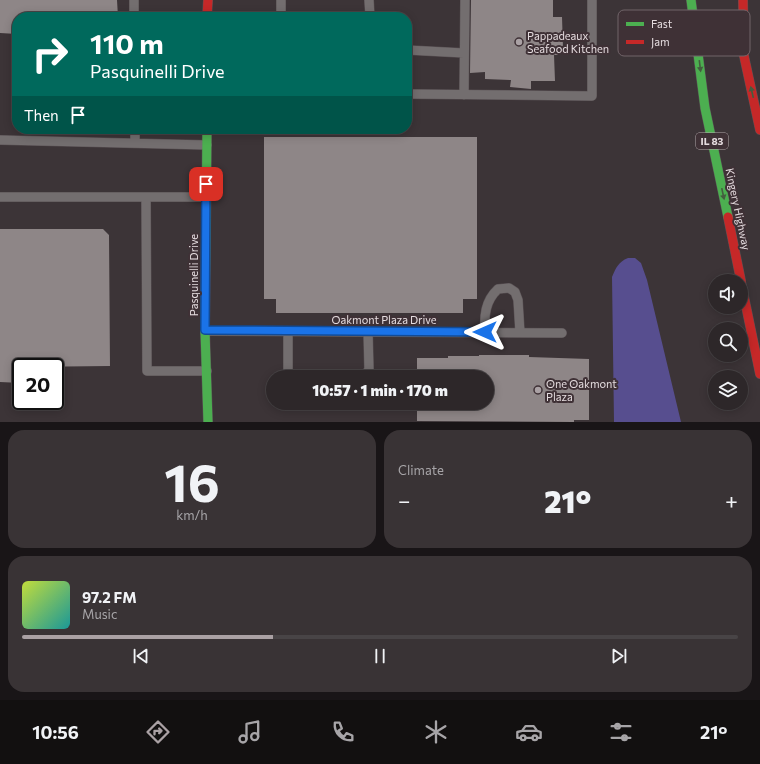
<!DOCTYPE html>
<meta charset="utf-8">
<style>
:root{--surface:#2d2729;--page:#393335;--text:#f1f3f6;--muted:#a7a5a8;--line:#484446;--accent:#aaa1a4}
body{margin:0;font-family:Commissioner,sans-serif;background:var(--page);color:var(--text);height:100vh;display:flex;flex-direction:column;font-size:15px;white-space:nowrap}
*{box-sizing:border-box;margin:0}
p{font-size:13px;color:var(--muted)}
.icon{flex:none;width:22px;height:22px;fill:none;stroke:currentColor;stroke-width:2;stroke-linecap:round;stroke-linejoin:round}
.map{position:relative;height:422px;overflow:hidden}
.drawer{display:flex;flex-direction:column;gap:8px;padding:8px;background:#191517;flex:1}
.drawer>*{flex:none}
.banner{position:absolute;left:12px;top:12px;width:400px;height:122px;border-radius:16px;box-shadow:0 2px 10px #0003,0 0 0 1px var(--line);background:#00695c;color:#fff;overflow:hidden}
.buttons{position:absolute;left:708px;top:274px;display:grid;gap:8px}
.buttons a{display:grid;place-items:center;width:40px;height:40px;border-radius:50%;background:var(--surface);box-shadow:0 2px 10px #0003,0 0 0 1px var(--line);font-size:20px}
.speed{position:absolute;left:12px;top:358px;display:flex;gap:8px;font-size:20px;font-weight:700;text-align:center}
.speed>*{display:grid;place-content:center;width:52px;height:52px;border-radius:50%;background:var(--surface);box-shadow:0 2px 10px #0003,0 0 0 1px var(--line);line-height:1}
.speed .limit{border:2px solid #111;border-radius:6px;background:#fff;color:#111}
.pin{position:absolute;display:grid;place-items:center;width:34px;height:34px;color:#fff;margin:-17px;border-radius:8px;box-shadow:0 2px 6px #0006}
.me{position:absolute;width:44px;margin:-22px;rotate:270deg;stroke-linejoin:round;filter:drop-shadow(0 0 3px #0008)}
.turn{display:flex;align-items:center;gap:14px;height:84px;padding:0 12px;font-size:18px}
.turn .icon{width:52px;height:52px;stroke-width:2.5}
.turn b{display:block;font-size:28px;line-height:34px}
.then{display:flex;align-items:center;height:38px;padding:0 12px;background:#0003;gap:8px;font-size:15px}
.big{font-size:30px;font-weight:800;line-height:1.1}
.drawer .card{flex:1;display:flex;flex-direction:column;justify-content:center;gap:6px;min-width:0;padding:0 14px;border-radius:16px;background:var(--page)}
.drawer .dial{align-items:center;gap:0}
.dial b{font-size:52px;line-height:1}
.song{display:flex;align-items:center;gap:12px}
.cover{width:48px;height:48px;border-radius:6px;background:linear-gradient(135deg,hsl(70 70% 55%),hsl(180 70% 35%))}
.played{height:4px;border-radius:2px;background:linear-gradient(90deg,var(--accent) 35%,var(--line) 35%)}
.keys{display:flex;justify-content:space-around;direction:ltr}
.heat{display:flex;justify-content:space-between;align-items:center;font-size:22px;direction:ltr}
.drawer .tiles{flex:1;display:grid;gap:8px;grid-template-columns:1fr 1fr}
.card:last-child{grid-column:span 2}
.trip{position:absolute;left:266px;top:370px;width:228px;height:40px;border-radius:20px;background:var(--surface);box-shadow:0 2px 10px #0003,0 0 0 1px var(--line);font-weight:800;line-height:40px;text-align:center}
.tabs{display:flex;height:64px;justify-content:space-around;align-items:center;background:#121010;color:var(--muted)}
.tabs .icon{width:28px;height:28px}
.tabs .active{color:var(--accent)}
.tabs b{font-size:18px;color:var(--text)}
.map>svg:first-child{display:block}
.water{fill:#574e8f}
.building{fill:#8e8687}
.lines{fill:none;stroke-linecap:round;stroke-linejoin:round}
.lane-casing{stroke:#5a5255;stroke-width:10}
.fast-casing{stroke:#5a5255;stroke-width:10}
.jam-casing{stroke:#5a5255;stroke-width:10}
.lane{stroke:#736e6f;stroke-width:9}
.fast{stroke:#4caf50;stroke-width:9}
.jam{stroke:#c62828;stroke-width:9}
.oneway{fill:#445d3f}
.route-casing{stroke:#114b97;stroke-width:10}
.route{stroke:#1a73e8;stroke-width:7}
.poi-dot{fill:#aaa1a4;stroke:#3f3136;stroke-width:1.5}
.labels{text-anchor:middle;stroke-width:4;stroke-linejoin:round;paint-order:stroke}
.shield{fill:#3f3136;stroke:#b3a9ac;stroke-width:1}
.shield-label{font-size:10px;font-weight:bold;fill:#e5dcdf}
.poi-label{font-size:11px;fill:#e5dcdf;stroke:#3f3136;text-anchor:start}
.street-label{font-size:11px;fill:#e5dcdf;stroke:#3f3136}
.key{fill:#3f3136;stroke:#716469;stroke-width:1}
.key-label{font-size:11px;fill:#e5dcdf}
</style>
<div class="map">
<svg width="760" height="422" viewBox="0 0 760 422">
<rect width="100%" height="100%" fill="#3c3437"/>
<path class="water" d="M628,258h7l6,5 6,17 34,142h-67l-2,-145c4,-9 6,-15 16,-19z"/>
<path class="building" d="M0,0h117l1,17h-101v17l-17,-1z
M471,0h82v17h9l1,31h-6l1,7h-4l1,26h-24v8l-21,-2 1,-7 -26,-1v-7l-15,1z
M264,137h213v162h-14v14h-187v-14h-12z
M0,229h103l6,6 1,131 -89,1v16l-21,-1z
M479,355h50v2l60,2v61h-15v2l-157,-1v-18h70v-26h-70v-19h31v-2h31z"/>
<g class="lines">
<defs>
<path id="lane" d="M134,0v17
M369,0l1,17
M281,17v-17
M407,50l57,3
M407,94l185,2v-96
M464,95l1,-95
M135,129v14
M0,140l207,5
M0,197h206
M146,197l1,174h60
M205,331l357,2
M288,331v46
M485,332c-1,-16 0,-31 13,-43l11,-1 6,4 3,8 2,33
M362,377l7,-7 -1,-39"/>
<path id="fast" d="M691,0l14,108 23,109
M207,129l-2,202 3,91"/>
<path id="jam" d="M743,0l1,56 16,74
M207,17l1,-17
M728,217l13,64
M741,282l19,92"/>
</defs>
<use href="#lane" class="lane-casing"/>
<use href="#fast" class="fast-casing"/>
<use href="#jam" class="jam-casing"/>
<use href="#lane" class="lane"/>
<use href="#fast" class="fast"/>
<use href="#jam" class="jam"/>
</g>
<defs><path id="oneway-solid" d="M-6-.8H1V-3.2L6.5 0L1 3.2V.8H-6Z"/></defs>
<g class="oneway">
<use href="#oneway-solid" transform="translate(700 66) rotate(83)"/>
<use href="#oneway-solid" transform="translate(752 92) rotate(-103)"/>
<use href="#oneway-solid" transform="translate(723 194) rotate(78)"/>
</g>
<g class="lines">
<defs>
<path id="route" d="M206,184l-1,146 280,2"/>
</defs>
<use href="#route" class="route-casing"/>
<use href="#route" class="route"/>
</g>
<g class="poi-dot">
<circle cx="519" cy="42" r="4"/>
<circle cx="538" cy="390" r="4"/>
</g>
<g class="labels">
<rect class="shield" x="696" y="133" width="32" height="16" rx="3"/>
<g class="shield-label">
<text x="712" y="145">IL 83</text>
</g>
<g class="poi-label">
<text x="527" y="40">Pappadeaux<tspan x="527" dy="13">Seafood Kitchen</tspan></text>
<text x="546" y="388">One Oakmont<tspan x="546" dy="13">Plaza</tspan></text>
</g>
<g class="street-label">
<text transform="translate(738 209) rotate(78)" y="4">Kingery Highway</text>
<text transform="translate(194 275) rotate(-90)" y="4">Pasquinelli Drive</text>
<text x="384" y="324">Oakmont Plaza Drive</text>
</g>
</g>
<rect x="618" y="10" width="132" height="46" rx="6" class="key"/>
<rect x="626" y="22" width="18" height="4" fill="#4caf50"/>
<rect x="626" y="40" width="18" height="4" fill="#c62828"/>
<g class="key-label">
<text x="651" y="28">Fast</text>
<text x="651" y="46">Jam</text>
</g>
</svg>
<div class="buttons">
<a><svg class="icon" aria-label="sound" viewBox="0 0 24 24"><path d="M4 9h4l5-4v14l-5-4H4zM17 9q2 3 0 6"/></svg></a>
<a><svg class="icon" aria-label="search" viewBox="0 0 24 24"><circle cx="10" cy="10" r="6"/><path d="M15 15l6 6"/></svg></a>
<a><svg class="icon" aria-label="layers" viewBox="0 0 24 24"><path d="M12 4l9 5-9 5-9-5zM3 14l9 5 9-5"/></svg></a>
</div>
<div class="speed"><div class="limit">20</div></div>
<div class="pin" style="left:206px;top:184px;background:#d93025"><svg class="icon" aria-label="arrive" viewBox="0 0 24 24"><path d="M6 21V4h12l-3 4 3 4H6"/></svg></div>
<svg class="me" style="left:485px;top:332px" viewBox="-20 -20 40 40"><path d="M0-17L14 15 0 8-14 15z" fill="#1a73e8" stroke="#fff" stroke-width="4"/></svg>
<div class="trip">10:57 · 1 min · 170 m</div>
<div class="banner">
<div class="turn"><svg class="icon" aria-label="right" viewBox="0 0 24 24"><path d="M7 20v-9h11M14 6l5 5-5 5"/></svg><div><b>110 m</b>Pasquinelli Drive</div></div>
<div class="then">Then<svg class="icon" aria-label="arrive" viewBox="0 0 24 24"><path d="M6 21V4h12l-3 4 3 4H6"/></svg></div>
</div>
</div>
<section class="drawer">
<div class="tiles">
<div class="card dial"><b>16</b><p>km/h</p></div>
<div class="card"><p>Climate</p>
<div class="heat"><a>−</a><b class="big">21°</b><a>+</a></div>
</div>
<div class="card">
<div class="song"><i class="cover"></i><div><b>97.2 FM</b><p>Music</p></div></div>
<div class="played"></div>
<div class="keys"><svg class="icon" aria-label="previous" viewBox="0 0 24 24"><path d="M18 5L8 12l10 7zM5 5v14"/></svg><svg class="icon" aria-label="pause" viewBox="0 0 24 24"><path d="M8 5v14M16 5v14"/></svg><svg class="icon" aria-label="next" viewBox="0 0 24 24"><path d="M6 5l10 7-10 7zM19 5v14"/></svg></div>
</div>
</div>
</section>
<nav class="tabs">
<b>10:56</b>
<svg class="icon active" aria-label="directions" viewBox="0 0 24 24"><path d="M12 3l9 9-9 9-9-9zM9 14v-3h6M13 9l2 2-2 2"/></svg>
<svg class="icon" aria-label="music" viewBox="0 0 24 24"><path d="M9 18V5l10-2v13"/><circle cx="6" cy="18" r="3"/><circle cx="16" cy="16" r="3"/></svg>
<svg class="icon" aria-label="phone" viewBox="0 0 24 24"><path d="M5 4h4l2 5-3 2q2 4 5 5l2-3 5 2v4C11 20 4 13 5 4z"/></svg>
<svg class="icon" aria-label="climate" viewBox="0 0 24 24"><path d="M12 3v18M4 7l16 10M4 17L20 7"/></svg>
<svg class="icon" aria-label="car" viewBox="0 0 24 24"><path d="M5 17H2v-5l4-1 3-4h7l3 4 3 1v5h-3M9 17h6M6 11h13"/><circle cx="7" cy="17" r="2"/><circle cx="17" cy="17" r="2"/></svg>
<svg class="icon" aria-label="filters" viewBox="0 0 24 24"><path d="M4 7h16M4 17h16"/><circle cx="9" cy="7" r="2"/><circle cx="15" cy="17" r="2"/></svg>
<b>21°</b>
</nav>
